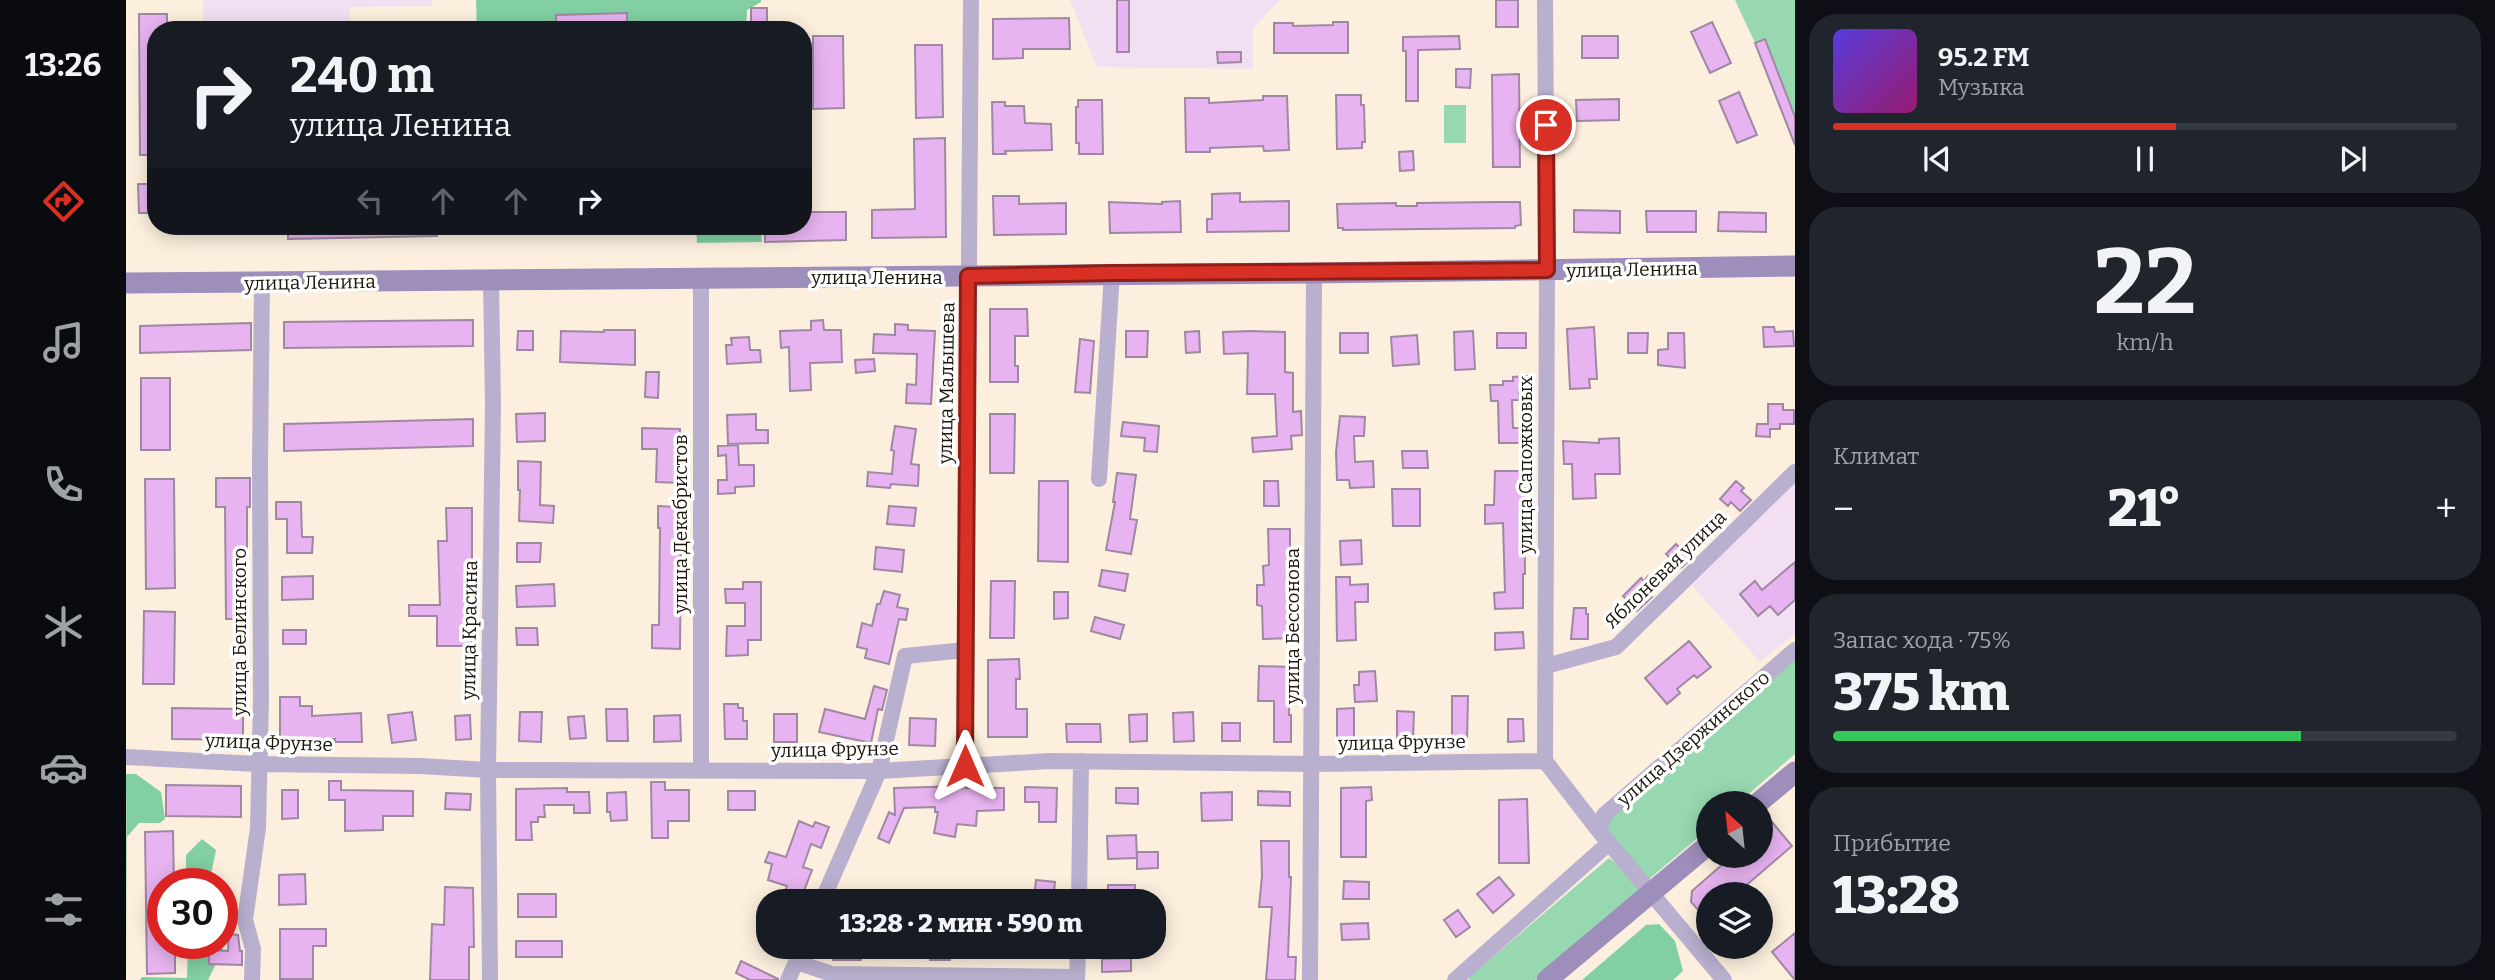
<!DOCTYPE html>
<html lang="ru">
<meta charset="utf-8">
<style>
:root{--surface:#171b24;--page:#20242c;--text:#f1f3f6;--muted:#9ea1a6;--line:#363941;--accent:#d93025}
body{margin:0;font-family:Bitter,serif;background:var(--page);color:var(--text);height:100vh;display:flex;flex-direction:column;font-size:26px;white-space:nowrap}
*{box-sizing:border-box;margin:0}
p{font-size:23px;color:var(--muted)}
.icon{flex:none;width:38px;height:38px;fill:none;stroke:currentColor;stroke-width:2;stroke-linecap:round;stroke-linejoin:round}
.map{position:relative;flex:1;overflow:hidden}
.details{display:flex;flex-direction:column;gap:14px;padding:14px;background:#0d0f14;width:700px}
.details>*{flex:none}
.banner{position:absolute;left:21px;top:21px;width:665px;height:214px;border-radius:28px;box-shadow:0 4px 18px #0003;background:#171b24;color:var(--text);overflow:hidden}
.needle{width:46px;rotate:333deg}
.buttons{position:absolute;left:1570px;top:791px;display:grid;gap:14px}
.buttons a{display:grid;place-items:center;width:77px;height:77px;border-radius:50%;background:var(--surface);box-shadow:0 4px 18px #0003;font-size:35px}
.speed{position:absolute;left:21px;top:868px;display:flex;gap:14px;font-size:35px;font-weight:700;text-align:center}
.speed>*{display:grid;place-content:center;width:91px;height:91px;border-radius:50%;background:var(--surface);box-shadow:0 4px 18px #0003;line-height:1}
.speed .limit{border:10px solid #d22;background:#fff;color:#111}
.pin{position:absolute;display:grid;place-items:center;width:60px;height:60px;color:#fff;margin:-30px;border:4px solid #fff;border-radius:50%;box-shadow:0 2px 7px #0007}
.me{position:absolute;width:77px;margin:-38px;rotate:0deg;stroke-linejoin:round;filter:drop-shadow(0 0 5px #0008)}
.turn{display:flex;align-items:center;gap:24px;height:147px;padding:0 28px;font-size:32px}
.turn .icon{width:91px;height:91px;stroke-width:2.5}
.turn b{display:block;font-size:49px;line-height:60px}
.lanes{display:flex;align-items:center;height:66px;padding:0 28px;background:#0003;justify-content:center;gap:35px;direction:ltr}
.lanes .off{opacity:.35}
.big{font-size:52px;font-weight:800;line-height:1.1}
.details .card{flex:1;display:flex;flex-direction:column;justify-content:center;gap:10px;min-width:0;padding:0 24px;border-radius:28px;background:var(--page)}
.details .dial{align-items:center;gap:0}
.dial b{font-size:91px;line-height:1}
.song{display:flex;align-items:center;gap:21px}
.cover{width:84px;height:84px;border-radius:10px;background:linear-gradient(135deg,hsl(250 70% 55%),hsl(320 70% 35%))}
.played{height:7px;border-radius:4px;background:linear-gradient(90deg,var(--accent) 55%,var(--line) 55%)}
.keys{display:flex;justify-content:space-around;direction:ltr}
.heat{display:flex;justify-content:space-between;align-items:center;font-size:38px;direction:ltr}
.charge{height:10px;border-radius:5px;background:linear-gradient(90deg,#34c759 75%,var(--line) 0)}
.trip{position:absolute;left:630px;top:889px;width:410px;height:70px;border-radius:28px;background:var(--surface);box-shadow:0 4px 18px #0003;font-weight:800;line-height:70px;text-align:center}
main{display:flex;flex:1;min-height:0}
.dock{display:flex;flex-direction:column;width:126px;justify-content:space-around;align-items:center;background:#090b0e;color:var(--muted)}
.dock .icon{width:49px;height:49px}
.dock .active{color:var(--accent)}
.dock b{font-size:32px;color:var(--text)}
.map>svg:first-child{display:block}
.education{fill:#f2e0f2}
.green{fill:#97d8b1}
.forest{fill:#81cfa2}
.building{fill:#e7b3f0;stroke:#9f88a2;stroke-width:2}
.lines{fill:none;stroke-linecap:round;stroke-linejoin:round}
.street{stroke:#b9afce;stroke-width:16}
.secondary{stroke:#9d8ebc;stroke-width:21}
.route-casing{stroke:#8d1f18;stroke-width:18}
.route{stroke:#d93025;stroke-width:12}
.labels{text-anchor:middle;stroke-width:7;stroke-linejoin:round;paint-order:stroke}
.street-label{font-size:19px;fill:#1b1409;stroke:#fff}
</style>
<main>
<nav class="dock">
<b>13:26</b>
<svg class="icon active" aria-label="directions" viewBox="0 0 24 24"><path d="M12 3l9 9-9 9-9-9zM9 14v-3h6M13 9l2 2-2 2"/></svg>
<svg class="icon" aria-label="music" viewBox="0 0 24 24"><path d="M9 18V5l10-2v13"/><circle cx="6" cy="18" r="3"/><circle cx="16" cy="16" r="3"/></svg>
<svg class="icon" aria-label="phone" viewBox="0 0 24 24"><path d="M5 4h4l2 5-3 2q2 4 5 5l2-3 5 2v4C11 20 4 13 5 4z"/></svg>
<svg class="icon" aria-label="climate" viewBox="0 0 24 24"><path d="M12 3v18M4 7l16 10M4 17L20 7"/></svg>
<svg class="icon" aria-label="car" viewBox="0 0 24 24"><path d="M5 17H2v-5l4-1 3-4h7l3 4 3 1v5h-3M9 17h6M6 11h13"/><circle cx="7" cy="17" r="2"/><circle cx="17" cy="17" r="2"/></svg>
<svg class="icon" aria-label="filters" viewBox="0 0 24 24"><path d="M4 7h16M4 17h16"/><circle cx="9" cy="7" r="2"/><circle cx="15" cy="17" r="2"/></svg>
</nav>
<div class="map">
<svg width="1669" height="980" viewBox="0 0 1669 980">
<rect width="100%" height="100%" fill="#fcefdd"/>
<path class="education" d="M77,0h229v6l-82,1v23h-147z
M944,0h210l-27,29v40l-156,-2z
M1669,481v153l-35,28 -69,-78z"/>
<path class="green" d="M1609,0h60v147l-40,-104z
M1318,105h22v38h-22z
M1669,658v96l-57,49h-30v26l-61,52 -41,-52 5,-15z
M1483,858l25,20 5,14 -104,88h-65l-2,-2z"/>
<path class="forest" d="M350,0h285v2l-14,8 -1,20h-119l-1,-17 -70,2v15h-79z
M570,226h64l2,16 -65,1z
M0,774h10l25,18 4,27 -5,4h-21l-12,14v143z
M76,839l14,11 -7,34h-23v-29z
M1533,924l16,17 8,30 -10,9h-91l64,-55z
M62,943h31l4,6 -15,31h-68l2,-3 45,1z"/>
<path class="building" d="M991,0h12v52h-12z
M1370,0h22v27h-22z
M625,8h16v22h-16z
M501,13v17h-71v-15z
M13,14h28v16h-11v125h-16z
M943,18l1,31h-47v9l-30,1v-40z
M1207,22h15v31h-74v-30h19v3l40,-1z
M1586,22l19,41 -21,10 -19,-41z
M687,36h30l1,72 -31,1z
M1333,36l1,13 -42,1v51h-12v-50h-3v-14z
M1456,36h36v22h-36z
M1639,39l30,78v28l-40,-102z
M789,45h27l1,72 -27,1z
M1091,52h24v10l-23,1z
M1330,69h15l-1,19 -14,-1z
M1393,74l1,93h-27l-1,-92z
M1613,92l18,43 -20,8 -18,-42z
M1210,95h25v10h3l1,37h-3v6l-25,1z
M1137,96h24l2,54 -25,1 -1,-5 -53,2v4h-24l-1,-54h24v5l54,-3z
M1493,99v21l-42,1 -1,-21z
M952,100h24l1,54h-24v-11h-3v-36h2z
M866,102h13v4h19l1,17 26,1 1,26 -47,1 1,3h-13z
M819,138l1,99 -74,1v-28l43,-1 -1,-70z
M1287,151l1,19 -14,1 -1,-19z
M12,184h18v29h-17z
M1114,193v9l49,-1v30l-82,1v-13h5v-25z
M867,196h26v8l47,-1v31l-72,1z
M1054,201l1,31 -71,1 -1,-31 53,2v-2z
M1373,202h21l1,23 -6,1v2l-92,1 -80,1v-2h-5l-1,-24 59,-1v3h21v-3z
M1448,210l46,1v22l-46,-1z
M1520,211h50v21h-49z
M677,212h43v28l-81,2v-16h38z
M1593,212l47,1v19l-48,-1z
M162,226h149v10l-149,3z
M864,309h37l1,27h-13v30h3v16h-28z
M347,320v26l-189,2v-26z
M697,320l1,10h17l1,32 -32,1 1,27 -21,1 -1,-44 -8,1 -1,-17 31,-1v-9z
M125,323v27l-111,3v-27z
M769,324l13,1v5l27,1 -4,73 -25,-1 1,-19 9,1 1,-31 -44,-1 1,-19 21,1z
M1468,327l3,52h-8l1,9 -20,1 -3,-60z
M1637,327h11l1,5 18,-1 1,15 -30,1z
M478,330h31v35l-75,-3 1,-31 43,1z
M392,331h15v19h-16z
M1000,331h22l-1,26h-21z
M1073,331l1,21 -14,1 -1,-21z
M1124,331l35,1v40l8,1v39l8,-1 1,24 -11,1 1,13 -39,3 -1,-14 25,-2 -2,-42h-28l1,-41 -24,1 -1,-22z
M1347,331l2,38 -20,1 -1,-38z
M1214,333h28v20h-28z
M1371,333h29v15h-29z
M1502,333h20l-1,20h-19z
M1542,333h16l1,35 -27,-3v-15l10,-1z
M1291,335l2,29 -26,2 -2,-29z
M623,337l1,13h10l1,12 -34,2 -1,-19h6l-1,-7z
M954,339l14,2 -4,52 -15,-1z
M748,359l1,12 -19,2 -1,-13z
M520,372h13l-1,26 -13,-1z
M1401,376l1,14h-9v10h-7l1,28h17v15h-31l-1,-42h-7l-1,-16h13v-4h10v-4z
M15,378h29v72h-29z
M1642,404h15v6h11v14h-14v5h-10v8l-14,-1 1,-12h11z
M419,413v28l-28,1 -1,-28z
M630,414v16h12v13l-40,1 -1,-29z
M864,414h25l-1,59h-24z
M1214,416l25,1 -1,19h-10l1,26 18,-1 1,26 -24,1 -1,-8h-12l-1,-28z
M347,419v27l-189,5v-27z
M997,422l36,4 -2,26 -13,-1 1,-13 -24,-2z
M769,426l21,3 -5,35 8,1 -1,21 -27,-2 -1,4 -23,-2 1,-14 24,2 2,-23 -3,-1z
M516,428l38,1 -1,38h4l-1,16 -26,-1 1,-33h-15z
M1493,438l1,36h-25l1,24 -23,1 -1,-35h-8l-1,-23 36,2v-4z
M612,445l1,20h15v21l-19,1v6l-17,1v-14h9l-1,-25 -8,1v-10z
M1276,451h25l1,17h-25z
M392,461l23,1 -1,43 14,1 -1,17 -34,-2 1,-31h-2z
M1369,471h29l1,103h-2v34l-28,1 -1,-16 11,-1 -2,-69 -18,1v-19h9z
M991,473l19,2 -6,44 7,1 -6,34 -25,-4 9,-48h-2z
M90,478h34v29h-3v112h-21l-1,-112h-9z
M19,479h29l1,109 -29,1z
M913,481h29v81l-30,-1z
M1138,481h14l1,25h-15z
M1610,481l8,7 -3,3 10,9 -11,11 -9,-9 -3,4 -8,-7z
M1266,489h28v37h-27z
M150,502h25l1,35h11l-1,16h-25v-34h-11z
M532,506l19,1 -1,26 12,1v14l-7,-1 -1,102 -28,-1v-23h7l1,-97h-2z
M763,506l27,2 -2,18 -27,-2z
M320,508h26v138h-35v-30h-28v-11h31l-2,-64h9z
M1142,529h22v35l8,-1 1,19h-7l1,56 -30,1 -1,-33 -5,-1v-20h7l-1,-19 6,-1z
M1235,540l1,24 -21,1 -1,-24z
M391,543h24l-1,19h-23z
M1550,544l15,15 -10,9 -15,-14z
M750,547l28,3 -2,22 -28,-3z
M1669,562v38l-17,15 -8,-9 -12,10 -18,-22 15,-13 7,9z
M976,570l26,4 -3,17 -26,-5z
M187,576v23l-31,1v-23z
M1522,576l7,8 -4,4 3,3 -5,4 3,2 -15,14 -14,-15 18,-18 3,3z
M1210,577h14v8l18,-1v18h-13l1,38 -19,1z
M865,581h24l-1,57h-24z
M617,582h18v58h-13v15l-22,1 1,-30h18v-23h-19l-1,-14h18z
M428,584l1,22 -38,1 -1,-21z
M758,591l16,4 -3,12 11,2 -2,11 -7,-1 -10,45 -24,-6 2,-9 -10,-2 5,-24 10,3 5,-22h3z
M928,592h14v26l-14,1z
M1448,608h12v6h2v25h-17z
M18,611l31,1 -1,72h-31z
M969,617l29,8 -4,14 -29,-8z
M390,628h21l1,17h-21z
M157,630h23v14h-23z
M1397,632l1,16 -29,2v-17z
M1563,641l22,26 -14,11 -3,-3 -17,14 3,4 -13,11 -22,-26z
M893,659l1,20h-4v30h11v28h-39v-77z
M1133,666l31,1 -1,48h2v27h-17v-41h-16z
M1249,671l2,30 -22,1 -1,-17h5v-13z
M748,686l13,4 -5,20 -4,-1 -7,34 -52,-11 6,-23 40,10z
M1326,696h16l-1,45 -15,-1z
M154,697h20v9h12v10l49,-3 1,29h-27v-3l-55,1z
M598,704h14v4h5v13h4v18h-22z
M46,708l71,1v31l-71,-1z
M1228,708v33l-17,1v-33z
M480,709h21l1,32h-21z
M1271,711l17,1 -1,28h-16z
M286,712l4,28 -24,3 -4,-28z
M394,712h22l-1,30 -22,-1z
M1067,712l1,29 -20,1 -1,-29z
M648,714h23v28h-23z
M1021,714v27l-17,1 -1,-27z
M344,715l1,24 -15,1 -1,-24z
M554,715l1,26 -27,1v-26z
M458,716l2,22 -16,1 -2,-22z
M784,718l26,1 -1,27 -26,-1z
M1382,719h15l1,22 -16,1z
M1096,723h18v18h-18z
M940,724h34l1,18h-34z
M203,781h12v9l72,1v25h-30v14l-38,1v-31h-16z
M525,782h14v8h24v31h-21v17h-16z
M40,785l75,1v31l-75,-1z
M840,786v2h38v22l-27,1 -1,15 -19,-2 -2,13 -21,-4 4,-21h-3v-5l-31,1 -15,35 -11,-5 11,-26 6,3 -1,-27z
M899,787l32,1 -1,34h-17v-20h-14z
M1245,787l1,13 -6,1v56h-25v-69z
M441,788v4h22l1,21h-16v-8h-30l1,12h-7v5h-7l1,18h-16v-51z
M990,788h22v16l-22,-1z
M156,790h16v28l-16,1z
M602,791h27v19h-27z
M1132,791l32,1v14l-32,-1z
M500,792l1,28 -16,1 -1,-9h-3v-19z
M1106,792v28l-30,1 -1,-28z
M320,793l25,1 -1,16 -25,-1z
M1401,799l2,64h-30v-63z
M673,821l14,6 2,-5 14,5 -8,21 -10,-4 -8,23 9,3 -12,31h-19l6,-15 -19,-6 4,-16 -7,-2 4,-10 17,5z
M1646,822l20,24 -56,48h-28v27l-17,-19 1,-11 40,-35h28v-25z
M47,831l1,53h-11v59h12v30l-28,1 -2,-142z
M1010,835l1,23 -29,1 -1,-23z
M1135,841h28v36h2l-3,80h8l-1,23h-29l6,-73h-13l3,-31z
M1011,852h21v16l-21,1z
M179,874l1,30 -27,1v-30z
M1373,877l15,18 -21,18 -16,-19z
M910,880l19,2 -2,18 -19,-2z
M1218,881l25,1v17h-26z
M982,885h27v15h-27z
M319,887l28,1 1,59h-5v33h-39l2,-56 12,1z
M392,894h38v23h-38z
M1332,910l12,17 -14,10 -12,-17z
M1242,923l1,16 -27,1 -1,-16z
M154,929h46v17h-13v33h-33z
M1669,933v47l-23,-28z
M103,934l9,1 2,16h2v14l-33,-1v-14l19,1z
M390,941h46v16h-46z
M707,947h29l-1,13h-28z
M804,947h20v13h-20z
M1005,958v13l-29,1v-13z
M615,961l37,18v1h-28l-14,-7z"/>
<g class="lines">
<path class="street" d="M1419,0l2,270 -2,491 54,70 125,149
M575,277v493
M973,479l13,-206
M1420,666l70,-19 179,-175
M0,757l132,7 162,2 68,4 391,1 171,-10 262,3 233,-3
M839,766l6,-766
M1473,831l5,-16 191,-165
M696,901l57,-130 26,-115 60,-6
M953,901l2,-140
M670,962l36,12 245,3
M126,980l1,-31 -8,-29 13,-92 3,-128 -1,-237 2,-181
M364,980l-2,-210 5,-365 -2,-125
M662,980l15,-33
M951,980l1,-33
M1184,980l4,-707
M1329,980l154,-137"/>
<path class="secondary" d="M0,283l1188,-10 481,-7
M1632,803l37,-31
M1421,980l161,-135"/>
</g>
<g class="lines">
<defs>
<path id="route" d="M839,766l3,-490 144,-3 435,-3 -1,-145"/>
</defs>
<use href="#route" class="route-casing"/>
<use href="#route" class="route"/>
</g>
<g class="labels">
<g class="street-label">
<text transform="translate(1506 269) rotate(-1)" y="7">улица Ленина</text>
<text x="751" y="284">улица Ленина</text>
<text transform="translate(184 282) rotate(-1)" y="7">улица Ленина</text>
<text transform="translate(820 383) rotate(-89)" y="7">улица Малышева</text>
<text transform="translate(1399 465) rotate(-90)" y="7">улица Сапожковых</text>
<text transform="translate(554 524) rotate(-90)" y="7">улица Декабристов</text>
<text transform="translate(1539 569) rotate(-44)" y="7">Яблоневая улица</text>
<text transform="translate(1166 626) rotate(-90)" y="7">улица Бессонова</text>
<text transform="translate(343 630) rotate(-89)" y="7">улица Красина</text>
<text transform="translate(113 632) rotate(-90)" y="7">улица Белинского</text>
<text transform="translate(1567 738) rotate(-41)" y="7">улица Дзержинского</text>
<text transform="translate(143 742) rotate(2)" y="7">улица Фрунзе</text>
<text transform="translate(1276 742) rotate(-1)" y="7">улица Фрунзе</text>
<text transform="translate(709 749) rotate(-1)" y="7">улица Фрунзе</text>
</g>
</g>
</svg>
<div class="buttons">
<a><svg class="needle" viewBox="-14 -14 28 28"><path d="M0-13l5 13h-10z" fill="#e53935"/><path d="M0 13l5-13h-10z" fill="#9ea1a6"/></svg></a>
<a><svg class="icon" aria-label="layers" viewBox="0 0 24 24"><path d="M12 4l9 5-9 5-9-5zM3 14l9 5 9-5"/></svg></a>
</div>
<div class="speed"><div class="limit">30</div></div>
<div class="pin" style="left:1420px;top:125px;background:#d93025"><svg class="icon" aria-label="arrive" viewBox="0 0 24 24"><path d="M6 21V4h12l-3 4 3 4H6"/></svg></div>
<svg class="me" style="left:839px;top:766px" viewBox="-20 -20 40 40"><path d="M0-17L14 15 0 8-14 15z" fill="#d93025" stroke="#fff" stroke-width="4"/></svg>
<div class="trip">13:28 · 2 мин · 590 m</div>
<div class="banner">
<div class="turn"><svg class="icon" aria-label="right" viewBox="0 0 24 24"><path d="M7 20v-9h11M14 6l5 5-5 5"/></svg><div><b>240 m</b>улица Ленина</div></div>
<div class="lanes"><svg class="icon off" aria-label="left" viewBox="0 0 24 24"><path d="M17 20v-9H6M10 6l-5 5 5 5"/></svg><svg class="icon off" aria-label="ahead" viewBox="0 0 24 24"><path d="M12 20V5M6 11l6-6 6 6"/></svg><svg class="icon off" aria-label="ahead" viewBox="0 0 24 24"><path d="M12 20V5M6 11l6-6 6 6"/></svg><svg class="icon" aria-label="right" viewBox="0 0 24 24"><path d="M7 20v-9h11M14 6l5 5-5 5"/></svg></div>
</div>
</div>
<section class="details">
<div class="card">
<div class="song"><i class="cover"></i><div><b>95.2 FM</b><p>Музыка</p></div></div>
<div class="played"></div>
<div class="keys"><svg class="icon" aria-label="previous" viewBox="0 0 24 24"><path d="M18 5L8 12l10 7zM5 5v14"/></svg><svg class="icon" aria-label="pause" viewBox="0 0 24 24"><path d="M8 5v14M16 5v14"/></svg><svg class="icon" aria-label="next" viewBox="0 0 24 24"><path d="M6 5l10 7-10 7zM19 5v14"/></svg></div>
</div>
<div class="card dial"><b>22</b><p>km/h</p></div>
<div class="card"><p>Климат</p>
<div class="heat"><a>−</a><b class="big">21°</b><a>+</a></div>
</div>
<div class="card"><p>Запас хода · 75%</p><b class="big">375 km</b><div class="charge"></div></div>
<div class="card"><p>Прибытие</p><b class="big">13:28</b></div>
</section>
</main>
